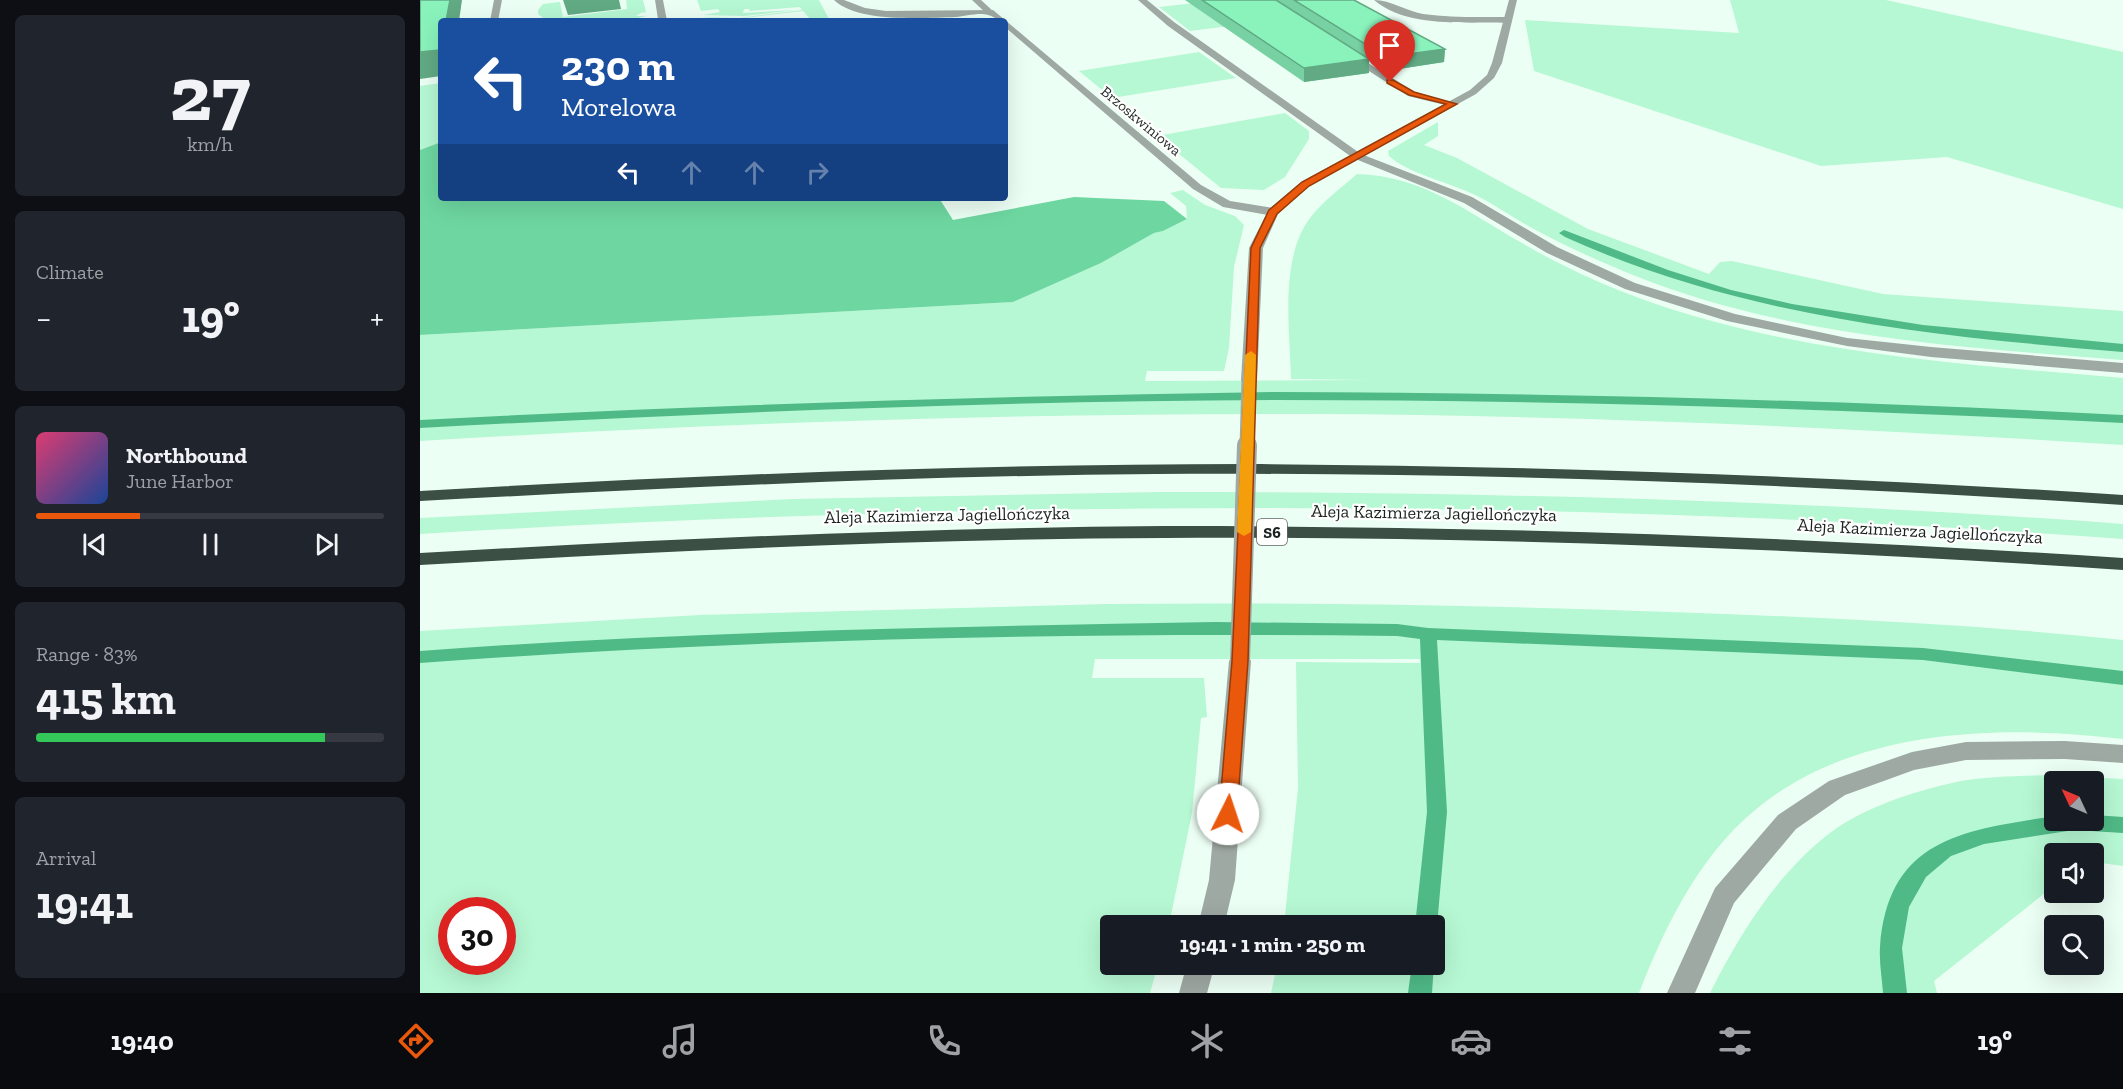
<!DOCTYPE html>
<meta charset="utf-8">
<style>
:root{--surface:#171b24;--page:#20242c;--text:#f1f3f6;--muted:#9ea1a6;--line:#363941;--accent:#ea580c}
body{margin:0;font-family:"Zilla Slab",serif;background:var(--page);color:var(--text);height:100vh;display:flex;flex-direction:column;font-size:22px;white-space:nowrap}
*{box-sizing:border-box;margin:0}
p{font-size:20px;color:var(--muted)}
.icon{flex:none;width:33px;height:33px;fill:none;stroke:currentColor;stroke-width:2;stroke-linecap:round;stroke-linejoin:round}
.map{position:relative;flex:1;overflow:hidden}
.drawer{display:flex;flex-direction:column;gap:15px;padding:15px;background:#0d0f14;width:420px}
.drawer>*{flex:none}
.guide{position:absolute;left:18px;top:18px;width:570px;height:183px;border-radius:6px;box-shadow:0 6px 24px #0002;background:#1a4fa0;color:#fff;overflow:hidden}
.needle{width:39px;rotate:314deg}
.fabs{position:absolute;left:1624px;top:771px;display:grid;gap:12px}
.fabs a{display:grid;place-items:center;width:60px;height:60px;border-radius:6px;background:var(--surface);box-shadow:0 6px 24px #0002;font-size:30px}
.speed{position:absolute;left:18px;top:897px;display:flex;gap:12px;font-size:30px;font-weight:700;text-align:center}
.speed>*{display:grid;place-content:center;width:78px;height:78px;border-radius:50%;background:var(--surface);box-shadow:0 6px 24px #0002;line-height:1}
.speed .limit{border:9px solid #d22;background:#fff;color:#111}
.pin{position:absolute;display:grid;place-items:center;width:51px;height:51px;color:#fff;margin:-62px -26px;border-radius:50% 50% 50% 0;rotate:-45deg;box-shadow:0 0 6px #0007}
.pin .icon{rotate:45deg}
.me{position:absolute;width:66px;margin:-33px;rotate:4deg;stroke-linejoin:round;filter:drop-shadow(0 0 4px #0008)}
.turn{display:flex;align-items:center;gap:21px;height:126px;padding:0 24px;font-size:27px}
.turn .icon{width:78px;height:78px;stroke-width:2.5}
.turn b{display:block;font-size:42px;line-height:51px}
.lanes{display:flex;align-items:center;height:57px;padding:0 24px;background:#0003;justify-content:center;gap:30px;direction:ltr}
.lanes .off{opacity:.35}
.big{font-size:45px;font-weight:700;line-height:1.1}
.drawer .widget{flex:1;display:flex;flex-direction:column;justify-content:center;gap:9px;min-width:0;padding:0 21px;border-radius:9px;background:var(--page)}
.drawer .dial{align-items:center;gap:0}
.dial b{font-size:78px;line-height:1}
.song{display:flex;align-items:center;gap:18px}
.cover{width:72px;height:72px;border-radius:9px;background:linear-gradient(135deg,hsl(340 70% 55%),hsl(220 70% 35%))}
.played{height:6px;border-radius:3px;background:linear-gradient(90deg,var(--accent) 30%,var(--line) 30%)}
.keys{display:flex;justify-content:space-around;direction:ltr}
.heat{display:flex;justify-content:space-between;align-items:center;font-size:33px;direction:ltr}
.charge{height:9px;border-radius:4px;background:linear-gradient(90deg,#34c759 83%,var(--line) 0)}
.trip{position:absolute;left:680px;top:915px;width:345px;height:60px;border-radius:6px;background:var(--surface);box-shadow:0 6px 24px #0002;font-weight:700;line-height:60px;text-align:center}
.menu{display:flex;height:96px;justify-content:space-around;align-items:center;background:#090b0e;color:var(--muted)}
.menu .icon{width:42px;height:42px}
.menu .current{color:var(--accent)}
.menu b{font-size:27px;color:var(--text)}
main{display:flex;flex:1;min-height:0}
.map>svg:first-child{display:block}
.green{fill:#b6f8d3;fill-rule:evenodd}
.forest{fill:#6ed7a1}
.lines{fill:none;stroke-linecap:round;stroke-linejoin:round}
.stream{fill:#4fba86;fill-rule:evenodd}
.lane{fill:#9fa9a3;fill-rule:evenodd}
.street{fill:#9fa9a3;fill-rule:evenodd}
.highway{fill:#3c4f44;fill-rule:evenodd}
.street-bridge-far1{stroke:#9fa9a3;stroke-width:15}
.street-bridge{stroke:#9fa9a3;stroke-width:20}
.wall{fill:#77d1a2}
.shaded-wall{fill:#61aa84}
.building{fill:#8af3bc;stroke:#61aa84;stroke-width:1.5}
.route{fill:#ea580c;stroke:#983908;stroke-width:1.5}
.slow{fill:#f59e0b}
.labels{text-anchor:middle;stroke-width:4.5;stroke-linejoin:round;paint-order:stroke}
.far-street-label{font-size:15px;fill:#1b231f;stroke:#fff}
.shield{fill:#fff;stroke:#5f6562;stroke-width:1.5}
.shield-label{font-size:16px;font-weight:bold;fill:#1b231f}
.street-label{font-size:18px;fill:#1b231f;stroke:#fff}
</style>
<main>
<section class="drawer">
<div class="widget dial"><b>27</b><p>km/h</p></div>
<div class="widget"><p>Climate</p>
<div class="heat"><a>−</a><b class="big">19°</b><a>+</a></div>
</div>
<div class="widget">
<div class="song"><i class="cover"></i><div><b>Northbound</b><p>June Harbor</p></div></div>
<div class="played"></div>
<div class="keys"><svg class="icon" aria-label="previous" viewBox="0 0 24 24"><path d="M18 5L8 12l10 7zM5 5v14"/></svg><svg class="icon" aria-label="pause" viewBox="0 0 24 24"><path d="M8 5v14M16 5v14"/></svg><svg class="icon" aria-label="next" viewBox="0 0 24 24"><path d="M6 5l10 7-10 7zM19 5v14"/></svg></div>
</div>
<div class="widget"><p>Range · 83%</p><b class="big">415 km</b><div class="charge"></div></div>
<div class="widget"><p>Arrival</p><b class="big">19:41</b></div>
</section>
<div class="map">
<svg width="1703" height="993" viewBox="0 0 1703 993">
<rect width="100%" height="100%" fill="#ecfff4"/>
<path class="green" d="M206,0h17l3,12 -5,1 -5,3h10l-20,5h-79l-9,-7v-4l5,-6 17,-2 3,15 64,-8z
M277,0h122l11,21h-18l-9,-10 -60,7 2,3 -44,-4 38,1 63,-8 -2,-3 -51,4 1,-2h-6l-1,4 52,-3 -51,6 -41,-1 17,-3 -2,-3 -17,2z
M802,0l56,20 -88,11 -31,-24z
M1310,0h156l237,52v157l-176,-52 -126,9 -287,-95 -9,-51 214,13z
M779,52l37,26 -124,20 -33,-27z
M21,83v59l-21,8v-64z
M865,113l24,18v8l-24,38 -21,13 -43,-2 -64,-52z
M1018,122v14l-14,9 33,13 131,71 121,45 11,-12 12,-1 151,33 240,17v49c-165,-13 -335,-23 -490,-85 -35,-14 -70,-30 -103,-48 -18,-10 -36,-23 -55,-32 -24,-12 -68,-22 -86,-39l-1,-5z
M937,174c67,2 110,38 165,69 41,24 83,43 128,59 153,53 313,62 473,76v67c-271,-17 -542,-30 -813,-31 -297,-1 -593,9 -890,27v-106l593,-33 88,-39 53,-30 9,-2 24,-12 -1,-13 -16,-13 13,-3 22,15 30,11 9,9 -10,42 -5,81 -5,23h-77l-2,10 226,-1 -80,-1c-1,-48 -12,-120 19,-161 13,-17 31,-30 47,-44z
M739,492c322,0 643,8 964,32v15c-567,-42 -1136,-39 -1703,-5v-16l373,-19z
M686,604c188,-2 375,1 563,8 151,5 303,12 454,28v99c-134,-16 -297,-11 -395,97 -41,45 -67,101 -89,157h-368l6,-28 157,-1v-38l-150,-1 14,-137 -2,-126 124,1v-4h-325l-3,19h112l3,39 -6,1 -9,95 -23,112 -59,1v38l48,1 -8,28h-730v-362l280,-16zM32,910h50v52h-50z
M1631,775l72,4v87l-29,-4v-8h-39v31l-121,96 3,12h-227c29,-58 65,-116 116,-157 35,-28 86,-44 130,-54 31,-6 64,-6 95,-7zM1635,782h39v38h-39z"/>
<path class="forest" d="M21,142v56h498l14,22 121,-23 90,4 23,18 -24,12 -9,2 -53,30 -88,39 -593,33v-185z"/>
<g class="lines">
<path class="stream" d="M1144,230l104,40 63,20 61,14 131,21 200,19v8c-191,-16 -382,-35 -558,-115l-6,-4z
M852,392c284,1 567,8 851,23v8c-282,-14 -564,-23 -847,-23 -286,1 -571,13 -856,28v-8c284,-15 567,-24 852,-28z
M795,622l182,2 31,4 495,20 200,23v14l-200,-25 -486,-20 10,172 -10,114 -3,7v-7h-19l12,-114 -7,-173 -23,-3c-326,-4 -652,3 -977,27v-12c265,-20 530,-24 795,-29z
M1674,815l29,2v16l-49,-3 -90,14 -33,12 -25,21 -17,30 -7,41 5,45h-24c-1,-15 -4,-31 -3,-46 8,-110 86,-117 175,-131v4h39z
M1014,963v1l-2,29h-24l4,-29z"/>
<path class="lane" d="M414,0h10l21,8 21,3 107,-1 208,175 29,16 43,7 6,4 -6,4 -50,-9 -30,-18 -188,-162v-6c-9,0 -9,-4 -17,-6 -8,-3 -23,1 -32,2 -32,1 -98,6 -122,-17z
M718,0h9l27,22 187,132 111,43 85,50 78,36 100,31 112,24 84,9 192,16v10l-192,-16 -84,-11 -120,-25 -102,-32 -78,-36 -83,-50 -111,-45 -185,-132z
M954,0c17,0 32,11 49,14 28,4 57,3 85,3l4,3 -4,3c-42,-2 -100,6 -134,-23z
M930,52l65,40 43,12 -5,3 -45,-11 -61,-39 -2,-2z
M1645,741l58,4v18l-58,-4 -99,1 -52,10 -69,25 -49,34 -62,74 -39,90h-28l48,-105 63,-73 51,-34 83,-29 54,-10z"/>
<path class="street" d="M74,0h8l-4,21h-8z
M235,0h8l4,21h-10l1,-2z
M552,0h9l13,12 -7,2z
M1089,0h8l-15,63 -8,15 -18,16 -167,92 -31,28 -15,34 -6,132 -8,5 -6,-2 -2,-3 8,-132 20,-39 32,-27 169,-92 17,-15 5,-12z
M820,653l8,3 3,5 -16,219 -11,46h-26l11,-46 20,-219 3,-5z
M767,964h28l-8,29h-28z"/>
<path class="highway" d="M829,464c292,2 583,12 874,31v10c-322,-21 -645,-33 -967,-31 -246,2 -491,14 -736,27v-10c276,-16 553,-27 829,-27z
M745,526c320,0 639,11 958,32v12c-319,-21 -639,-34 -958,-32 -249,1 -497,13 -745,27v-12c248,-14 496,-25 745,-27z"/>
<path class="street-bridge-far1" d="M827,446l2,-66"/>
<path class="street-bridge" d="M820,661l7,-216"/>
</g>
<path class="wall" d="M765,0h169l91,49 -1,13 -58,9 -17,-11v13l-65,9z"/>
<path class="shaded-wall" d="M30,0h12l-3,21h-13z
M143,0h56l2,9 -53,6z
M21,45v31l-21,3v-27z
M1025,49l-1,13 -58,9v-14z
M949,59v14l-65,9v-14z"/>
<path class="building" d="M0,0h30l-4,21h-5v24l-1,5 -20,2z
M782,0h74l93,59 -65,9z
M874,0h60l91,49 -59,8z"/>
<path class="route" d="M967,80h6l21,12 43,12 -148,82 -32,28 -17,34 -12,413 -11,153 -3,6 -6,2 -7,-2 -2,-6 13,-153 19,-413 18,-38 33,-28 144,-78 -37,-9 -22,-12z"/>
<path class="slow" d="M831,351l5,4 -5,177 -7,4 -7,-4 8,-177z"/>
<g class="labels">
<g class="far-street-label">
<text transform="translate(721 121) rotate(40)" y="5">Brzoskwiniowa</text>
</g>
<rect class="shield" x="837" y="519" width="30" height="26" rx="4.5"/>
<g class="shield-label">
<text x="852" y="538">S6</text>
</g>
<g class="street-label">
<text transform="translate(1014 513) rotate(1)" y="6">Aleja Kazimierza Jagiellończyka</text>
<text transform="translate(527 515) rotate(-1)" y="6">Aleja Kazimierza Jagiellończyka</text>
<text transform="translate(1500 531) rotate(3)" y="6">Aleja Kazimierza Jagiellończyka</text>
</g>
</g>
</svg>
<div class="fabs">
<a><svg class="needle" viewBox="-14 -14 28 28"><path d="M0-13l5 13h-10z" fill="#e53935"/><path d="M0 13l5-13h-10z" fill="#9ea1a6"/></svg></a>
<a><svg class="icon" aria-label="sound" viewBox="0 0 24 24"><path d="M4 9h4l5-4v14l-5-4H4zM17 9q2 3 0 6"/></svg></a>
<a><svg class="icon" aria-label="search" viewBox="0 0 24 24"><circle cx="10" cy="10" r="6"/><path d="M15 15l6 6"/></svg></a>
</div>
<div class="speed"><div class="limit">30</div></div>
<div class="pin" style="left:970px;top:82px;background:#d93025"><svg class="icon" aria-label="arrive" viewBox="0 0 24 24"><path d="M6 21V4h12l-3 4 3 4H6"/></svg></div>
<svg class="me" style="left:808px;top:814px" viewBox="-20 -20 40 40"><circle r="19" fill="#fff"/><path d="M0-13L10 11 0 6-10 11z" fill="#ea580c"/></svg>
<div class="trip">19:41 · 1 min · 250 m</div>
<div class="guide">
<div class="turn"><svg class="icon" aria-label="left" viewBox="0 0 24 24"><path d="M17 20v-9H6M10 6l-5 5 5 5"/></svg><div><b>230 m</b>Morelowa</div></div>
<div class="lanes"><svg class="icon" aria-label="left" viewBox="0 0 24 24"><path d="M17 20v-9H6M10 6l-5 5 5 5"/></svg><svg class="icon off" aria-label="ahead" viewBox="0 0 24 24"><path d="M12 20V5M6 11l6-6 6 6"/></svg><svg class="icon off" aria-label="ahead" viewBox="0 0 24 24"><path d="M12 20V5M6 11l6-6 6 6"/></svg><svg class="icon off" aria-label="right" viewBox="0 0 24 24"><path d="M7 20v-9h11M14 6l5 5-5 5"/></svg></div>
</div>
</div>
</main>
<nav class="menu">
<b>19:40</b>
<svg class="icon current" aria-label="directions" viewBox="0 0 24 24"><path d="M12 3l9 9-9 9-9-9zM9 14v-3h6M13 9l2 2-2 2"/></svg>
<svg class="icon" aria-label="music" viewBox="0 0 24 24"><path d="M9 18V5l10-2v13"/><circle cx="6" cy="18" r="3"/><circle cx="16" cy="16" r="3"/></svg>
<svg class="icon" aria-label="phone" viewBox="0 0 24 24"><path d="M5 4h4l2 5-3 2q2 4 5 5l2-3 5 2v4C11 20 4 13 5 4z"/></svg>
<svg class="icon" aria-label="climate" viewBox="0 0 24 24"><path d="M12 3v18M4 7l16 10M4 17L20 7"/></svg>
<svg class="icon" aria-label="car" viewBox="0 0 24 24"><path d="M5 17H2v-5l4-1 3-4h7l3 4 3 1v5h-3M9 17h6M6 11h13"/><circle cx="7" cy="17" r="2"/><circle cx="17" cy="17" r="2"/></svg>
<svg class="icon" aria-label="filters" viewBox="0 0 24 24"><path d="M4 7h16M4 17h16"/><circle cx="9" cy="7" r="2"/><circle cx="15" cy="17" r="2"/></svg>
<b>19°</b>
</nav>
